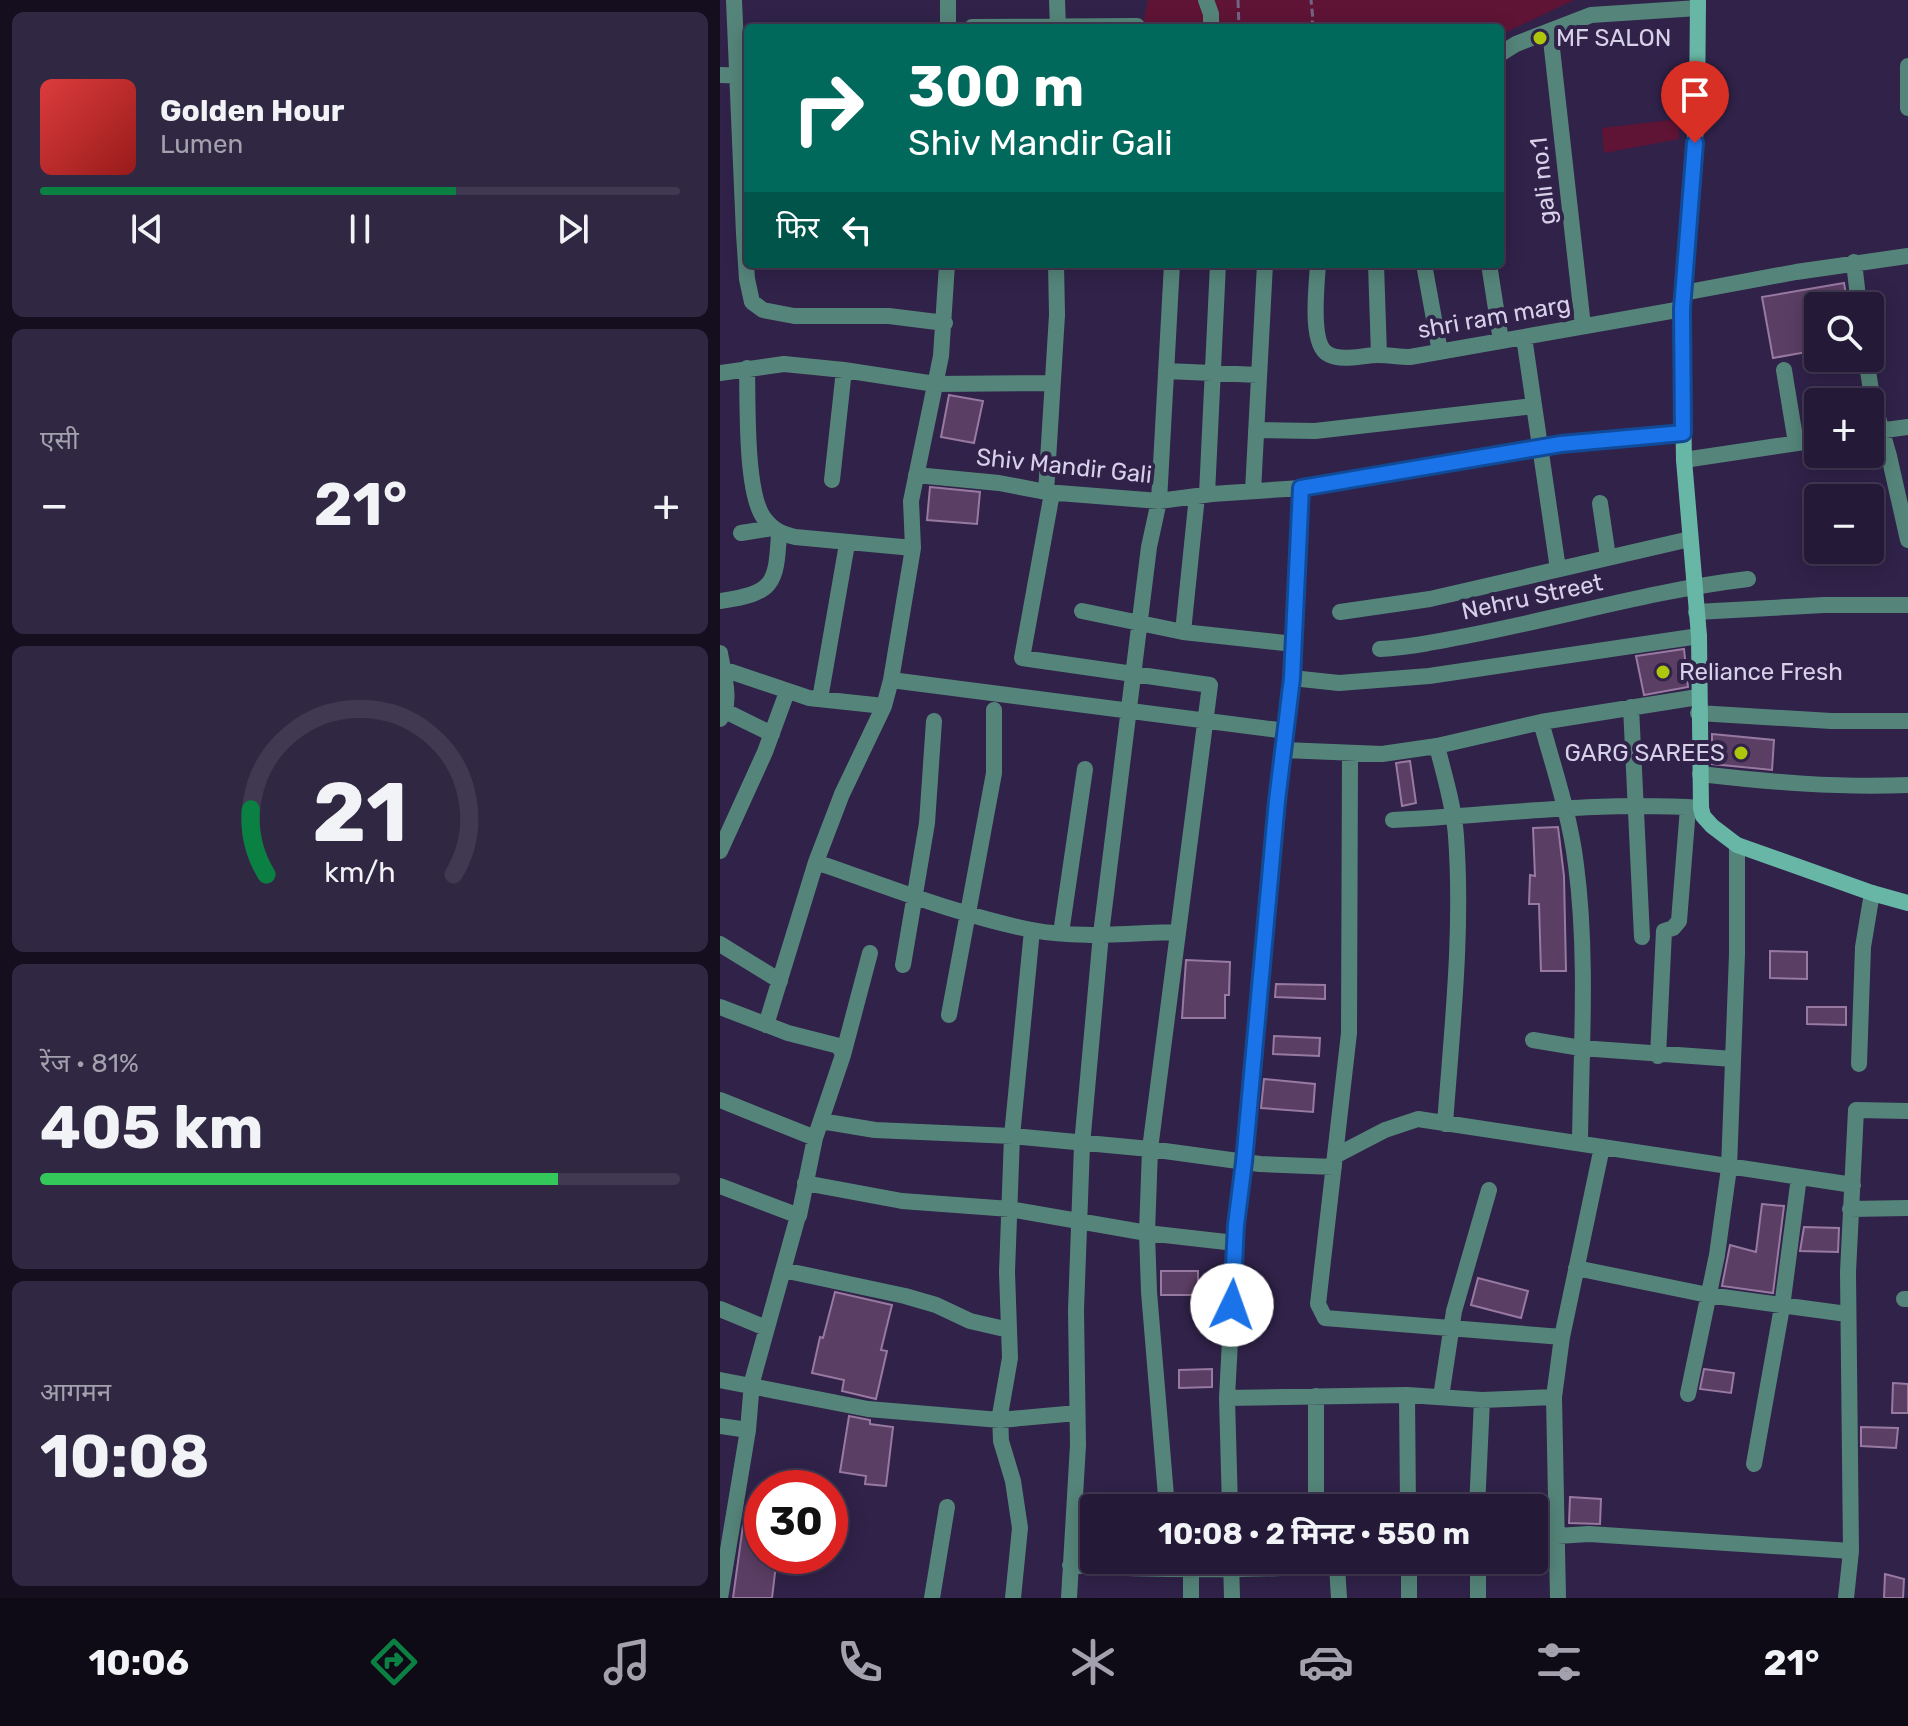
<!DOCTYPE html>
<html lang="hi">
<meta charset="utf-8">
<style>
:root{--surface:#241a37;--page:#302742;--text:#f1f3f6;--muted:#a3a1ad;--line:#413852;--accent:#0b8043}
body{margin:0;font-family:Rubik,"Noto Sans Devanagari",sans-serif;background:var(--page);color:var(--text);height:100vh;display:flex;flex-direction:column;font-size:30px;white-space:nowrap}
*{box-sizing:border-box;margin:0}
p{font-size:26px;color:var(--muted)}
.icon{flex:none;width:44px;height:44px;fill:none;stroke:currentColor;stroke-width:2;stroke-linecap:round;stroke-linejoin:round}
.map{position:relative;flex:1;overflow:hidden}
.side{display:flex;flex-direction:column;gap:12px;padding:12px;background:#140e1e;width:720px}
.side>*{flex:none}
.hud{position:absolute;left:24px;top:24px;width:760px;height:244px;border-radius:8px;box-shadow:0 4px 20px #0003,0 0 0 2px var(--line);background:#00695c;color:#fff;overflow:hidden}
.buttons{position:absolute;left:1084px;top:292px;display:grid;gap:16px}
.buttons a{display:grid;place-items:center;width:80px;height:80px;border-radius:8px;background:var(--surface);box-shadow:0 4px 20px #0003,0 0 0 2px var(--line);font-size:40px}
.speed{position:absolute;left:24px;top:1470px;display:flex;gap:16px;font-size:40px;font-weight:700;text-align:center}
.speed>*{display:grid;place-content:center;width:104px;height:104px;border-radius:50%;background:var(--surface);box-shadow:0 4px 20px #0003,0 0 0 2px var(--line);line-height:1}
.speed .limit{border:12px solid #d22;background:#fff;color:#111}
.pin{position:absolute;display:grid;place-items:center;width:68px;height:68px;color:#fff;margin:-82px -34px;border-radius:50% 50% 50% 0;rotate:-45deg;box-shadow:0 0 8px #0007}
.pin .icon{rotate:45deg}
.me{position:absolute;width:88px;margin:-44px;rotate:3deg;stroke-linejoin:round;filter:drop-shadow(0 0 6px #0008)}
.turn{display:flex;align-items:center;gap:28px;height:168px;padding:0 32px;font-size:36px}
.turn .icon{width:104px;height:104px;stroke-width:2.5}
.turn b{display:block;font-size:56px;line-height:68px}
.then{display:flex;align-items:center;height:76px;padding:0 32px;background:#0003;gap:16px;font-size:30px}
.big{font-size:60px;font-weight:700;line-height:1.1}
.side .tile{flex:1;display:flex;flex-direction:column;justify-content:center;gap:12px;min-width:0;padding:0 28px;border-radius:12px;background:var(--page)}
.side .dial{align-items:center;gap:0}
.dial svg{height:208px;overflow:visible;fill:none;stroke:var(--line);stroke-width:7;stroke-linecap:round;text-anchor:middle}
.dial text{fill:var(--text);stroke:none}
.song{display:flex;align-items:center;gap:24px}
.cover{width:96px;height:96px;border-radius:12px;background:linear-gradient(135deg,hsl(0 70% 55%),hsl(0 70% 35%))}
.played{height:8px;border-radius:4px;background:linear-gradient(90deg,var(--accent) 65%,var(--line) 65%)}
.keys{display:flex;justify-content:space-around;direction:ltr}
.heat{display:flex;justify-content:space-between;align-items:center;font-size:44px;direction:ltr}
.charge{height:12px;border-radius:6px;background:linear-gradient(90deg,#34c759 81%,var(--line) 0)}
.trip{position:absolute;left:360px;top:1494px;width:468px;height:80px;border-radius:8px;background:var(--surface);box-shadow:0 4px 20px #0003,0 0 0 2px var(--line);font-weight:700;line-height:80px;text-align:center}
.tabs{display:flex;height:128px;justify-content:space-around;align-items:center;background:#0e0a16;color:var(--muted)}
.tabs .icon{width:56px;height:56px}
.tabs .active{color:var(--accent)}
.tabs b{font-size:36px;color:var(--text)}
main{display:flex;flex:1;min-height:0}
.map>svg:first-child{display:block}
.green{fill:#5f1435}
.building{fill:#5b3e64;stroke:#9879a1;stroke-width:2}
.lines{fill:none;stroke-linecap:round;stroke-linejoin:round}
.path{stroke:#716587;stroke-width:3;stroke-dasharray:8 4;stroke-linecap:butt}
.street{stroke:#55857a;stroke-width:16}
.secondary{stroke:#68b7a6;stroke-width:16}
.route-casing{stroke:#114b97;stroke-width:20}
.route{stroke:#1a73e8;stroke-width:14}
.poi-dot{fill:#aec60b;stroke:#302249;stroke-width:3}
.labels{text-anchor:middle;stroke-width:8;stroke-linejoin:round;paint-order:stroke}
.poi-label{font-size:24px;fill:#d7d0e9;stroke:#302249;text-anchor:start}
.street-label{font-size:24px;fill:#d7d0e9;stroke:#302249}
</style>
<main>
<section class="side">
<div class="tile">
<div class="song"><i class="cover"></i><div><b>Golden Hour</b><p>Lumen</p></div></div>
<div class="played"></div>
<div class="keys"><svg class="icon" aria-label="previous" viewBox="0 0 24 24"><path d="M18 5L8 12l10 7zM5 5v14"/></svg><svg class="icon" aria-label="pause" viewBox="0 0 24 24"><path d="M8 5v14M16 5v14"/></svg><svg class="icon" aria-label="next" viewBox="0 0 24 24"><path d="M6 5l10 7-10 7zM19 5v14"/></svg></div>
</div>
<div class="tile"><p>एसी</p>
<div class="heat"><a>−</a><b class="big">21°</b><a>+</a></div>
</div>
<div class="tile dial"><svg viewBox="0 0 100 80">
<path d="M14 69A42 42 0 1 1 86 69"/>
<path d="M14 69A42 42 0 0 1 8 44" stroke="#0b8043"/>
<text x="50" y="56" font-size="32" font-weight="700">21</text>
<text x="50" y="72" font-size="11">km/h</text>
</svg></div>
<div class="tile"><p>रेंज · 81%</p><b class="big">405 km</b><div class="charge"></div></div>
<div class="tile"><p>आगमन</p><b class="big">10:08</b></div>
</section>
<div class="map">
<svg width="1188" height="1598" viewBox="0 0 1188 1598">
<rect width="100%" height="100%" fill="#302249"/>
<path class="green" d="M428,0h426l-74,35v-7h-358z
M959,119v20l-75,14 -2,-25z"/>
<path class="building" d="M1124,283l4,23h-30v44l-45,8 -11,-61z
M229,395l34,6 -9,42 -33,-6z
M210,487l50,5 -3,32 -50,-4z
M964,649l4,38 -44,8 -8,-39z
M992,734l62,6 -2,30 -60,-6z
M690,761l6,42 -14,3 -6,-43z
M838,827l6,49 2,95h-25l-2,-67h-10l1,-29 5,1 -2,-48z
M1050,951l37,1v27l-37,-1z
M466,960l44,2 -1,33h-4v23h-43z
M556,984l49,1v14l-50,-2z
M1087,1007h39v18l-39,-1z
M554,1036l46,2 -1,18 -46,-2z
M544,1079l51,5 -2,28 -52,-4z
M1042,1204l22,2 -11,87 -51,-7 8,-41 26,7z
M1084,1227l35,1 -1,24 -38,-1z
M441,1271h37v24h-37z
M758,1278l50,13 -7,27 -50,-13z
M115,1292l57,13 -11,45 6,1 -11,48 -34,-8 2,-11 -32,-7 8,-36 3,1z
M492,1369v18l-33,1v-18z
M984,1369l30,4 -3,20 -31,-4z
M1173,1383l15,1v29h-16z
M129,1416l21,4v4l23,3 -7,59 -21,-2 1,-8 -26,-4z
M1141,1427l37,1 -2,20 -35,-2z
M850,1497l31,2 -1,25 -31,-1z
M23,1525l19,3v28h15l-5,42h-39z
M1165,1574l19,5 -1,19h-19z"/>
<g class="lines">
<path class="path" d="M518,0l1,28
M590,28l3,-8 -2,-20"/>
<path class="street" d="M14,0l10,234 3,45 5,23 11,8 31,6h95l56,7
M228,0v28
M337,0l1,28
M486,0l5,14v14
M252,27l165,-1
M830,31l33,295
M780,54l16,-10 75,-29 107,-7
M1188,66v42
M0,75l28,1
M1134,262l5,44
M598,264c-1,20 -9,80 10,90 14,8 35,1 50,1 11,0 21,2 32,2l272,-48
M656,264l3,91
M704,264l16,88
M769,264l12,77
M963,293l113,-21 112,-16
M804,337l34,232
M1146,358l6,39 17,59 19,84
M27,368c1,34 -2,125 17,150 9,12 18,16 31,19l118,11
M1064,370l12,73
M446,371l93,4
M0,373l64,-9 60,6 91,14 117,-1
M536,430l59,1 219,-25
M1150,432l38,-5
M964,460l134,-20
M196,475l83,8 47,9 113,9 53,-7 89,-6 260,-44 122,-11
M112,480l12,-110
M533,491l12,-227
M326,492l11,-177 -1,-51
M332,493l-30,165 188,27 -60,464 -3,84 2,59 18,216
M487,494l11,-230
M477,496l-14,136 111,12
M880,503l8,54
M21,533l32,-5
M0,601c54,-8 56,-16 59,-67
M362,611l101,21
M620,612l90,-13 260,-60
M976,612l128,-7h84
M660,649c31,-2 61,-8 91,-14 93,-18 184,-45 277,-56
M0,653c3,18 13,52 0,66
M3,669l86,29 75,8
M572,678l47,5 90,-7 270,-40
M171,680l395,51
M100,699l27,-155
M911,707l11,230
M5,711l47,23
M978,713l133,8h77
M821,722c13,47 29,94 35,143 12,91 5,186 4,277
M717,746c7,29 17,60 19,90 7,96 -4,192 -11,288
M564,750l98,4 55,-8 104,-24 157,-25
M630,754l-1,279 -31,271 7,14 237,19
M980,774c69,8 138,14 208,11
M673,820c105,-5 203,-19 308,-12
M0,851l45,-99 22,-60
M96,862c70,24 144,54 216,68 47,9 98,3 146,2
M341,933l24,-164
M0,944l60,37
M183,965l24,-142 7,-102
M0,1007l68,26 51,13 4,9 -28,83 -16,78 -79,-30
M229,1015l45,-242v-63
M46,1025l50,-163 26,-68 42,-88 7,-26 22,-132 -2,-47 30,-145 6,-92
M813,1040l48,8 152,11
M123,1055l27,-102
M938,1056l6,-125 9,-3 6,-7 9,-113
M1139,1064l4,-117 9,-54
M0,1100l95,38
M101,1121l54,9 137,6 138,13 110,15 74,3
M615,1156l50,-26 33,-11 435,66
M85,1183l97,18 108,8 137,24 88,10
M1130,1209l58,-1
M856,1268l132,27 139,19
M63,1270l122,26 31,9 34,16 39,9
M1184,1299h4
M0,1309l46,19
M0,1380l148,29 132,11 77,-7
M968,1394l29,-139 12,-87 8,-214v-109
M687,1395l1,113
M596,1396v112
M721,1397l13,-86 35,-121
M507,1398l180,-3 75,5 72,-3
M0,1426l28,4
M1034,1464l28,-157 17,-130
M510,1508l-3,-110 9,-173 8,-63 33,-361 15,-123 9,-190
M757,1508l5,-108
M837,1536l32,-2 262,17
M511,1560l1,38
M689,1560v38
M758,1560v38
M350,1565c113,8 226,3 339,-1
M617,1566l2,32
M471,1569v29
M0,1598l28,-168 4,-48 46,-166
M212,1598l15,-91
M293,1598l7,-70 -7,-47 -12,-40 -1,-26 10,-57 -3,-86 5,-136 20,-206
M349,1598l9,-153 -2,-135 6,-165 19,-211 48,-387 10,-46 13,-237
M838,1598l-4,-201 8,-60 40,-190
M1126,1598l5,-47 -3,-279 8,-162 52,1"/>
<path class="secondary" d="M978,0l-1,113 -14,180 -1,48 2,119 15,176 2,172 2,8 9,10 25,19 135,48 36,10"/>
</g>
<g class="lines">
<defs>
<path id="route" d="M512,1305l4,-80 8,-63 33,-361 15,-123 9,-190 260,-44 122,-11 -1,-124 13,-166"/>
</defs>
<use href="#route" class="route-casing"/>
<use href="#route" class="route"/>
</g>
<g class="poi-dot">
<circle cx="820" cy="38" r="8"/>
<circle cx="943" cy="672" r="8"/>
<circle cx="1021" cy="753" r="8"/>
</g>
<g class="labels">
<g class="poi-label">
<text x="836" y="46">MF SALON</text>
<text x="959" y="680">Reliance Fresh</text>
<text x="1005" y="761" text-anchor="end">GARG SAREES</text>
</g>
<g class="street-label">
<text transform="translate(823 181) rotate(-96)" y="8">gali no.1</text>
<text transform="translate(774 317) rotate(-10)" y="8">shri ram marg</text>
<text transform="translate(344 466) rotate(6)" y="8">Shiv Mandir Gali</text>
<text transform="translate(812 597) rotate(-12)" y="8">Nehru Street</text>
</g>
</g>
</svg>
<div class="buttons">
<a><svg class="icon" aria-label="search" viewBox="0 0 24 24"><circle cx="10" cy="10" r="6"/><path d="M15 15l6 6"/></svg></a>
<a>+</a>
<a>−</a>
</div>
<div class="speed"><div class="limit">30</div></div>
<div class="pin" style="left:975px;top:143px;background:#d93025"><svg class="icon" aria-label="arrive" viewBox="0 0 24 24"><path d="M6 21V4h12l-3 4 3 4H6"/></svg></div>
<svg class="me" style="left:512px;top:1305px" viewBox="-20 -20 40 40"><circle r="19" fill="#fff"/><path d="M0-13L10 11 0 6-10 11z" fill="#1a73e8"/></svg>
<div class="trip">10:08 · 2 मिनट · 550 m</div>
<div class="hud">
<div class="turn"><svg class="icon" aria-label="right" viewBox="0 0 24 24"><path d="M7 20v-9h11M14 6l5 5-5 5"/></svg><div><b>300 m</b>Shiv Mandir Gali</div></div>
<div class="then">फिर<svg class="icon" aria-label="left" viewBox="0 0 24 24"><path d="M17 20v-9H6M10 6l-5 5 5 5"/></svg></div>
</div>
</div>
</main>
<nav class="tabs">
<b>10:06</b>
<svg class="icon active" aria-label="directions" viewBox="0 0 24 24"><path d="M12 3l9 9-9 9-9-9zM9 14v-3h6M13 9l2 2-2 2"/></svg>
<svg class="icon" aria-label="music" viewBox="0 0 24 24"><path d="M9 18V5l10-2v13"/><circle cx="6" cy="18" r="3"/><circle cx="16" cy="16" r="3"/></svg>
<svg class="icon" aria-label="phone" viewBox="0 0 24 24"><path d="M5 4h4l2 5-3 2q2 4 5 5l2-3 5 2v4C11 20 4 13 5 4z"/></svg>
<svg class="icon" aria-label="climate" viewBox="0 0 24 24"><path d="M12 3v18M4 7l16 10M4 17L20 7"/></svg>
<svg class="icon" aria-label="car" viewBox="0 0 24 24"><path d="M5 17H2v-5l4-1 3-4h7l3 4 3 1v5h-3M9 17h6M6 11h13"/><circle cx="7" cy="17" r="2"/><circle cx="17" cy="17" r="2"/></svg>
<svg class="icon" aria-label="filters" viewBox="0 0 24 24"><path d="M4 7h16M4 17h16"/><circle cx="9" cy="7" r="2"/><circle cx="15" cy="17" r="2"/></svg>
<b>21°</b>
</nav>
